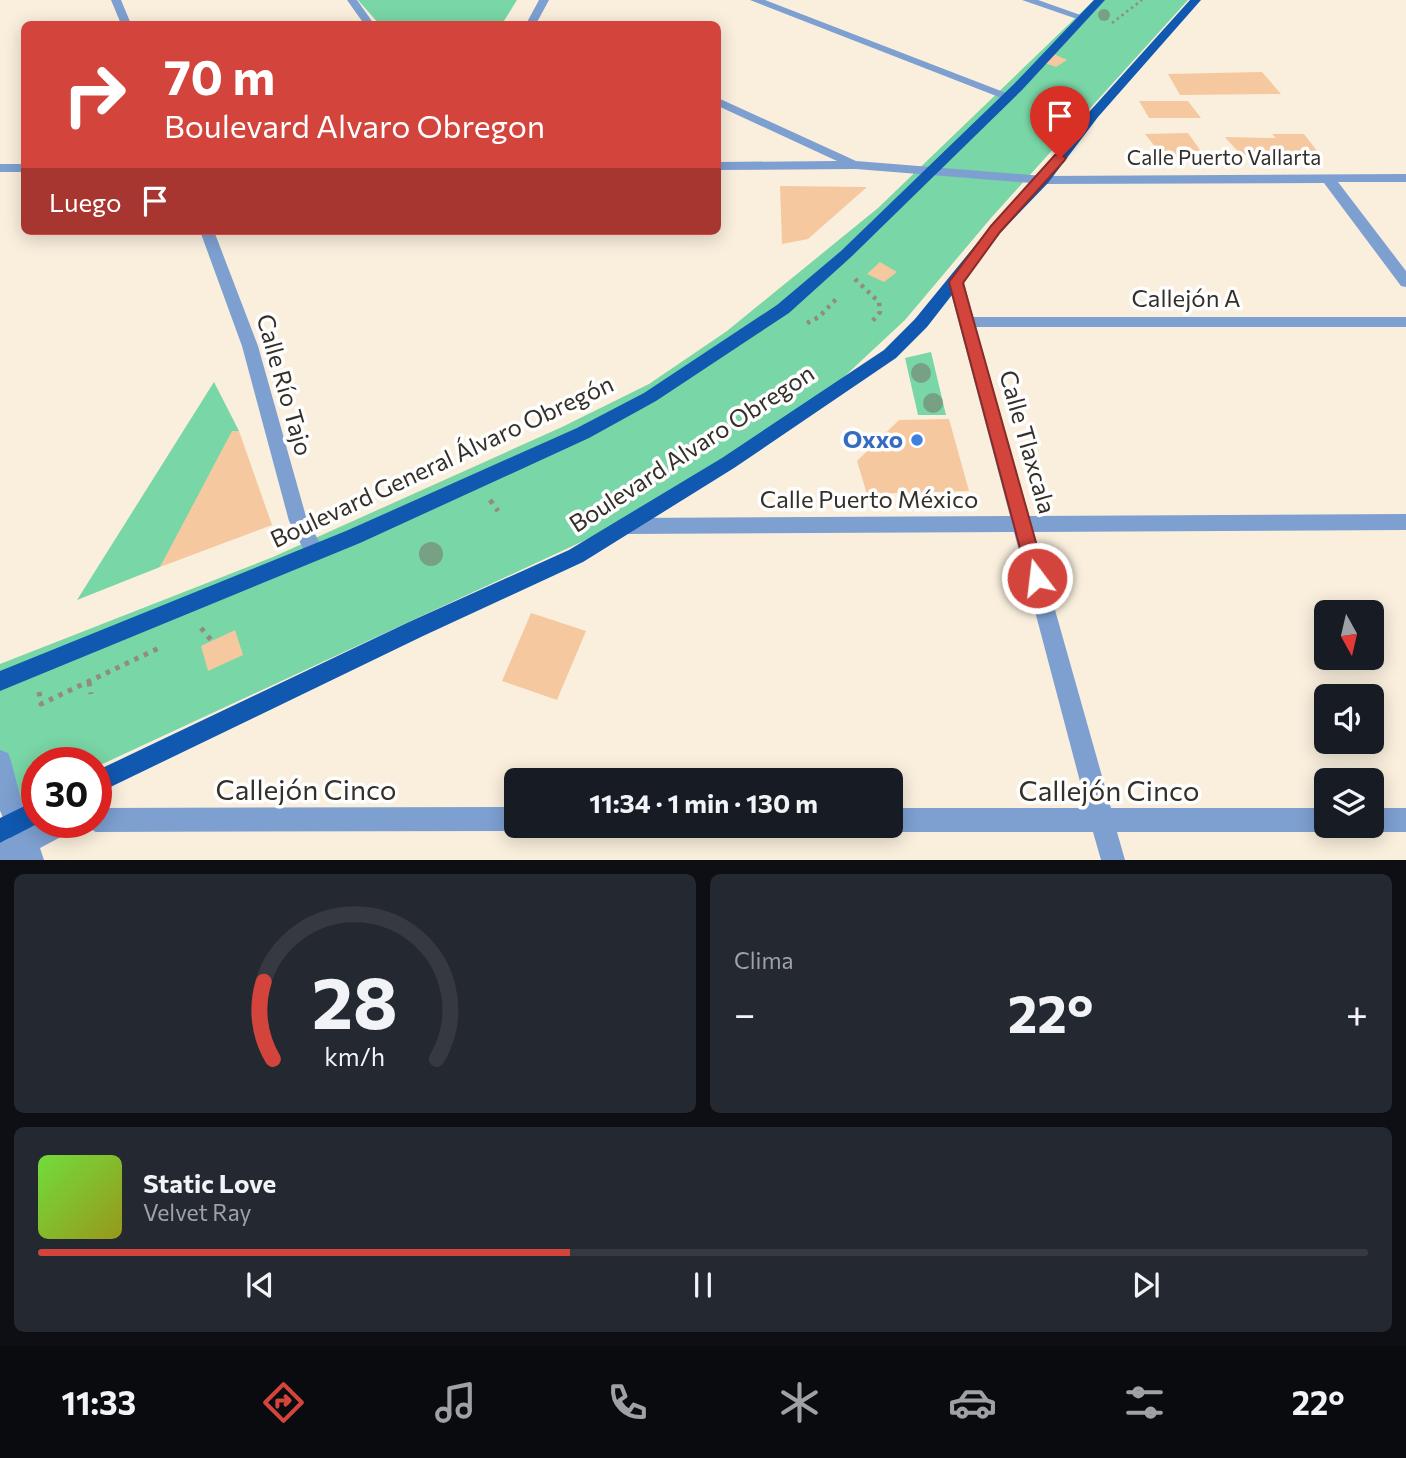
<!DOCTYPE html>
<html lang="es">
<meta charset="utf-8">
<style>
:root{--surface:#171b24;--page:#242831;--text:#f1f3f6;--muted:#9ea1a6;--line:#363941;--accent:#d2443c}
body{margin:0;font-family:Commissioner,sans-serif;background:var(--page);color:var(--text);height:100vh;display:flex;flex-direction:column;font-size:26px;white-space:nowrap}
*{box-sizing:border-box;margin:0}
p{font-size:23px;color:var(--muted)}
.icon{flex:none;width:38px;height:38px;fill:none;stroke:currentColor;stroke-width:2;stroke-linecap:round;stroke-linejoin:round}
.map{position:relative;height:860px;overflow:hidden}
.panel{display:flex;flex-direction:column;gap:14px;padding:14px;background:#0d0f14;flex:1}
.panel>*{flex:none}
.banner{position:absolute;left:21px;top:21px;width:700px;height:214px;border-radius:10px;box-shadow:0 4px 18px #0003;background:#d2443c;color:#fff;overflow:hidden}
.needle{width:46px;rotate:172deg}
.buttons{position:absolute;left:1314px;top:600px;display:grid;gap:14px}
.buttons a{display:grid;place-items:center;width:70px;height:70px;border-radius:10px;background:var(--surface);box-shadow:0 4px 18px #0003;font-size:35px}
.speed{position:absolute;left:21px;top:747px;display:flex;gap:14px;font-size:35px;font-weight:700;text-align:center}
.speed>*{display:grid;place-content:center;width:91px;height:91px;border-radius:50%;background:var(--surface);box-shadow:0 4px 18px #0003;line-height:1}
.speed .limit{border:10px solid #d22;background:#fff;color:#111}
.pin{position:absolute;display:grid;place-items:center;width:60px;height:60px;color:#fff;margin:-72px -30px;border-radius:50% 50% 50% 0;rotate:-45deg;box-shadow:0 0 7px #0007}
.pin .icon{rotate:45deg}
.me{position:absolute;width:77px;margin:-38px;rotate:345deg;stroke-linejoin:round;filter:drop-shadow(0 0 5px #0008)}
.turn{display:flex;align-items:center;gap:24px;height:147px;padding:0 28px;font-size:32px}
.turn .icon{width:91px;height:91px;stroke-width:2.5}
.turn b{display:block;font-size:49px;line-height:60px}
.then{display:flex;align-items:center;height:66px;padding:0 28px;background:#0003;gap:14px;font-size:26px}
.big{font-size:52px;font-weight:700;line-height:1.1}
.panel .widget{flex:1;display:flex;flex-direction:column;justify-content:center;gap:10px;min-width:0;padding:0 24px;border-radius:10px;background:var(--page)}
.panel .dial{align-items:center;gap:0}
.dial svg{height:182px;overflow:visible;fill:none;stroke:var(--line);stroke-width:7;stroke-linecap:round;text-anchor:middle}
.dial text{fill:var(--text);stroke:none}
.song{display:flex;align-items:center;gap:21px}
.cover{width:84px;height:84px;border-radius:10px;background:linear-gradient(135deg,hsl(100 70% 55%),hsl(60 70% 35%))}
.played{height:7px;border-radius:4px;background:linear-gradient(90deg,var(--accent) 40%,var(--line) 40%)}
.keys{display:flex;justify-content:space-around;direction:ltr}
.heat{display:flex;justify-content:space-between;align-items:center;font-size:38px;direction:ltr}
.panel .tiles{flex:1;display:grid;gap:14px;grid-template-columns:1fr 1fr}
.widget:last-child{grid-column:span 2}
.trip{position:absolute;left:504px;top:768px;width:399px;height:70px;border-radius:10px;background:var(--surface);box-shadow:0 4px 18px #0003;font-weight:700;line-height:70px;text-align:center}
.tabs{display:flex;height:112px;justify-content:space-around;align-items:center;background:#090b0e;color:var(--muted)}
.tabs .icon{width:49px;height:49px}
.tabs .on{color:var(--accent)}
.tabs b{font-size:32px;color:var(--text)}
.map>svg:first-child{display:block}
.green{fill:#79d6a6}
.building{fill:#f5c89f}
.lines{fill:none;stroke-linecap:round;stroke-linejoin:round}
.path-far2{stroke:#928b7f;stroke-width:2.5;stroke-dasharray:2.5 3.5;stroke-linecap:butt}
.path-far1{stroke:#928b7f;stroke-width:4.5;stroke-dasharray:3.5 5;stroke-linecap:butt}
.path{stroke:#928b7f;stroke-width:5;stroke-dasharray:4.5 6;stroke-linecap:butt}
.minor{fill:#7da0d1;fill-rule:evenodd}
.major{fill:#1058b0;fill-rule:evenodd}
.tree{fill:#78a085}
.route{fill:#d2443c;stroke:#882c27;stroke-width:2}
.shop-dot{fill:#3f7fe0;stroke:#fefefe;stroke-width:2.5}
.labels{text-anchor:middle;stroke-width:7;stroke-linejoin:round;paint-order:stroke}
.far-street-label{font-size:21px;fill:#343029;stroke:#fefefe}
.street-label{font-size:24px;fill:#343029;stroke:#fefefe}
.shop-label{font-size:24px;font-weight:bold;fill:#366cbe;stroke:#fefefe;text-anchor:end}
.near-street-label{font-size:28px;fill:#343029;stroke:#fefefe}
</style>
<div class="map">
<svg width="1406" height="860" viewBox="0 0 1406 860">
<rect width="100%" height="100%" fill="#faefdd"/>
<path class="green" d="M358,0h159l-15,24h-123z
M1094,0h94l-197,218 -86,102 -73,68 -197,129 -539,250v-4h-59v31l-37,18v-148l273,-107 289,-130 87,-43 78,-53 151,-123z
M931,352l15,63h-28l-13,-57z
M214,382l25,49 -79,136 -83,33z"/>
<path class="building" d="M1054,54l13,6 -11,7 -14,-5z
M1262,72l19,22 -101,1 -12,-21z
M1139,101h49l13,17h-52z
M1188,133l17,24 -41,1 -19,-24z
M1272,134h32l17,22h-31l-4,-3 -45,2 -16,-18 51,1z
M780,186l87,1 -59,52 -26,5z
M880,262l17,10 -13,10 -17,-8z
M949,419l20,72 -102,3 -10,-33 42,-41z
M232,431h7l33,94 -112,42z
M531,613l55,18 -29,69 -55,-19z
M235,630l8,25 -35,16 -7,-25z"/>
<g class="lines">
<path class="path-far2" d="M1112,23l30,-23
M1039,95l32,11"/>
<path class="path-far1" d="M855,279l24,23 1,10 -9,11
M807,323l12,-6 19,-20"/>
<path class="path" d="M490,500l8,11
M201,628l11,13
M89,682l2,12
M39,692l2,12 118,-56"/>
<path class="minor" d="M111,0h10l10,24h-10z
M347,0h10l17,24h-10z
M539,0h10l-13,24h-10z
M750,0h15l249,96 -10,3z
M1022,0h16l51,18 -9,2z
M718,98l138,63 187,15 363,-2v8h-68l68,89v16l-5,-1 -77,-103 -281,1 -187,-15 -138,1v-8l119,-1 -119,-55z
M0,164h24v8h-24z
M200,231h14l44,115 49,174 18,32 -3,6 -7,2 -7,-2 -19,-37 -47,-175z
M956,277l8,5 9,35h433v10h-430l53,189 377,-2v16l-373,2 78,276h215v18h9l-1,2 -8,4h-209l8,28h-24l-8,-28h-202l-8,-4 -1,-2h9v-18h196l-73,-276 -389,2 -7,-2 -3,-6 3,-6 7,-2 385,-2 -62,-234z
M0,750l8,3 3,8 15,57 5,9 9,-5h38l-4,8 -34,18 4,12h-44v-17l10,-5 -10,-28z
M516,807v19h9l-9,5 -420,1 -8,-4 -3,-6h11v-14z
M1372,808h34v24h-34l-8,-4 -1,-2h9z"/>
<path class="major" d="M1094,0h11l-83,90 -171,167 -62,56 -133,88 -67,37 -229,105 -360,148v-20l346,-140 231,-103 67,-35 133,-88 64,-54 173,-167z
M1190,0h11l-103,117 -50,66 -47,49 -74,95 -31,31 -162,110 -151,94 -160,74 -327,158v-23l313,-149 160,-72 153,-92 162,-108 31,-31 76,-93 47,-49 52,-66z
M37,800v22h4l-41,21v-25z"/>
</g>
<g class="tree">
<circle cx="1104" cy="15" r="6"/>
<circle cx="921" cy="373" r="10"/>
<circle cx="933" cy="403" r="10"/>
<circle cx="431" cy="554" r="12"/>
</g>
<path class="route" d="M1060,154l6,4 -2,3 -64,71 -37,51 83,295 -3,5 -6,3 -6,-3 -3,-5 -79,-296 42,-56 64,-71z"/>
<circle class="shop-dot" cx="917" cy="440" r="7"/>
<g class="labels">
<g class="far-street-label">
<text x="1224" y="165">Calle Puerto Vallarta</text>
</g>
<g class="street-label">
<text x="1186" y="307">Callejón A</text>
<text transform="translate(284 385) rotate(74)" y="8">Calle Río Tajo</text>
<text transform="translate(1027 442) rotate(74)" y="8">Calle Tlaxcala</text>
<text transform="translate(692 449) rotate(-33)" y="8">Boulevard Alvaro Obregon</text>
<text transform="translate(442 462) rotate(-25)" y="8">Boulevard General Álvaro Obregón</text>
<text x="869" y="508">Calle Puerto México</text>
</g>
<g class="shop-label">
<text x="903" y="448">Oxxo</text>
</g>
<g class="near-street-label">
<text x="306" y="800">Callejón Cinco</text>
<text x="1109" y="801">Callejón Cinco</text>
</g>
</g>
</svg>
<div class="buttons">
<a><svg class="needle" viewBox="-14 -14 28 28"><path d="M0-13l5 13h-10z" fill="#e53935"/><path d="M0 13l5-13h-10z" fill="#9ea1a6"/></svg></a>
<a><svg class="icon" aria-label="sound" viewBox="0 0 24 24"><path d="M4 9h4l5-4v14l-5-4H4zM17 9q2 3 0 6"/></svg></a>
<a><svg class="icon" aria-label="layers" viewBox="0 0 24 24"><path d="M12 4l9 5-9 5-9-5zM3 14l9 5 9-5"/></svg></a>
</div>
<div class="speed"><div class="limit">30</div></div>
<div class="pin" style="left:1060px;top:158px;background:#d93025"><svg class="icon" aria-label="arrive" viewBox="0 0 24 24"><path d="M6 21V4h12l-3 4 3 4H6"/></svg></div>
<svg class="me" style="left:1037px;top:578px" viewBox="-20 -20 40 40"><circle r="17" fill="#d2443c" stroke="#fff" stroke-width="3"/><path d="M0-11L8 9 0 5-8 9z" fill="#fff"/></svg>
<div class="trip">11:34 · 1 min · 130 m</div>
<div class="banner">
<div class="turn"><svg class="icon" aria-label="right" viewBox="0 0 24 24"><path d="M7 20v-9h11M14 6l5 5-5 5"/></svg><div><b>70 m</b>Boulevard Alvaro Obregon</div></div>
<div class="then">Luego<svg class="icon" aria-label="arrive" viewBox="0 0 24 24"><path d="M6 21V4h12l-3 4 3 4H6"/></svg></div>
</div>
</div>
<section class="panel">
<div class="tiles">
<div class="widget dial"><svg viewBox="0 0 100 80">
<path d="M14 69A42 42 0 1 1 86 69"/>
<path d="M14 69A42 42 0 0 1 10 35" stroke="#d2443c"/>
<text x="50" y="56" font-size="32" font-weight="700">28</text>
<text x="50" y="72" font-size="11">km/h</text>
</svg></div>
<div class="widget"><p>Clima</p>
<div class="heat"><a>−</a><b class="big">22°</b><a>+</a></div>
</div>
<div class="widget">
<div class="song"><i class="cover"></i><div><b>Static Love</b><p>Velvet Ray</p></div></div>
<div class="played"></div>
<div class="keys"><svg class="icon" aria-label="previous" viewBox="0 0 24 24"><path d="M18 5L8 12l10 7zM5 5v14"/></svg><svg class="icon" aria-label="pause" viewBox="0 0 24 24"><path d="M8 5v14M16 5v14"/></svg><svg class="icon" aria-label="next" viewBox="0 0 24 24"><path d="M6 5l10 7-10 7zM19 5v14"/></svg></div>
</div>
</div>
</section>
<nav class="tabs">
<b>11:33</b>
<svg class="icon on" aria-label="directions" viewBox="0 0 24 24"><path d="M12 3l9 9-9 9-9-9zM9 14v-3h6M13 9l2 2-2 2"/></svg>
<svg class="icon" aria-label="music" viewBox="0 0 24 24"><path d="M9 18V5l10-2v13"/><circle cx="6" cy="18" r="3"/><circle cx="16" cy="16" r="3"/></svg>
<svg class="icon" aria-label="phone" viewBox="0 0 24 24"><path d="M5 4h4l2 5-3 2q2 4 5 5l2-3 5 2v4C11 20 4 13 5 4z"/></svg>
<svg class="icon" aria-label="climate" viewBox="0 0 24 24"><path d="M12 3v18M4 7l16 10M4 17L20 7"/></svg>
<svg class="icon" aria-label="car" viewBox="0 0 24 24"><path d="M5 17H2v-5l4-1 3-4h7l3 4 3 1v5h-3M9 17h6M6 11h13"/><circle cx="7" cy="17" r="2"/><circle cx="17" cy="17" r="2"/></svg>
<svg class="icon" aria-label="filters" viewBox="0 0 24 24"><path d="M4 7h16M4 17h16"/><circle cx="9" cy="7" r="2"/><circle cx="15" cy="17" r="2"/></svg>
<b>22°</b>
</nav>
